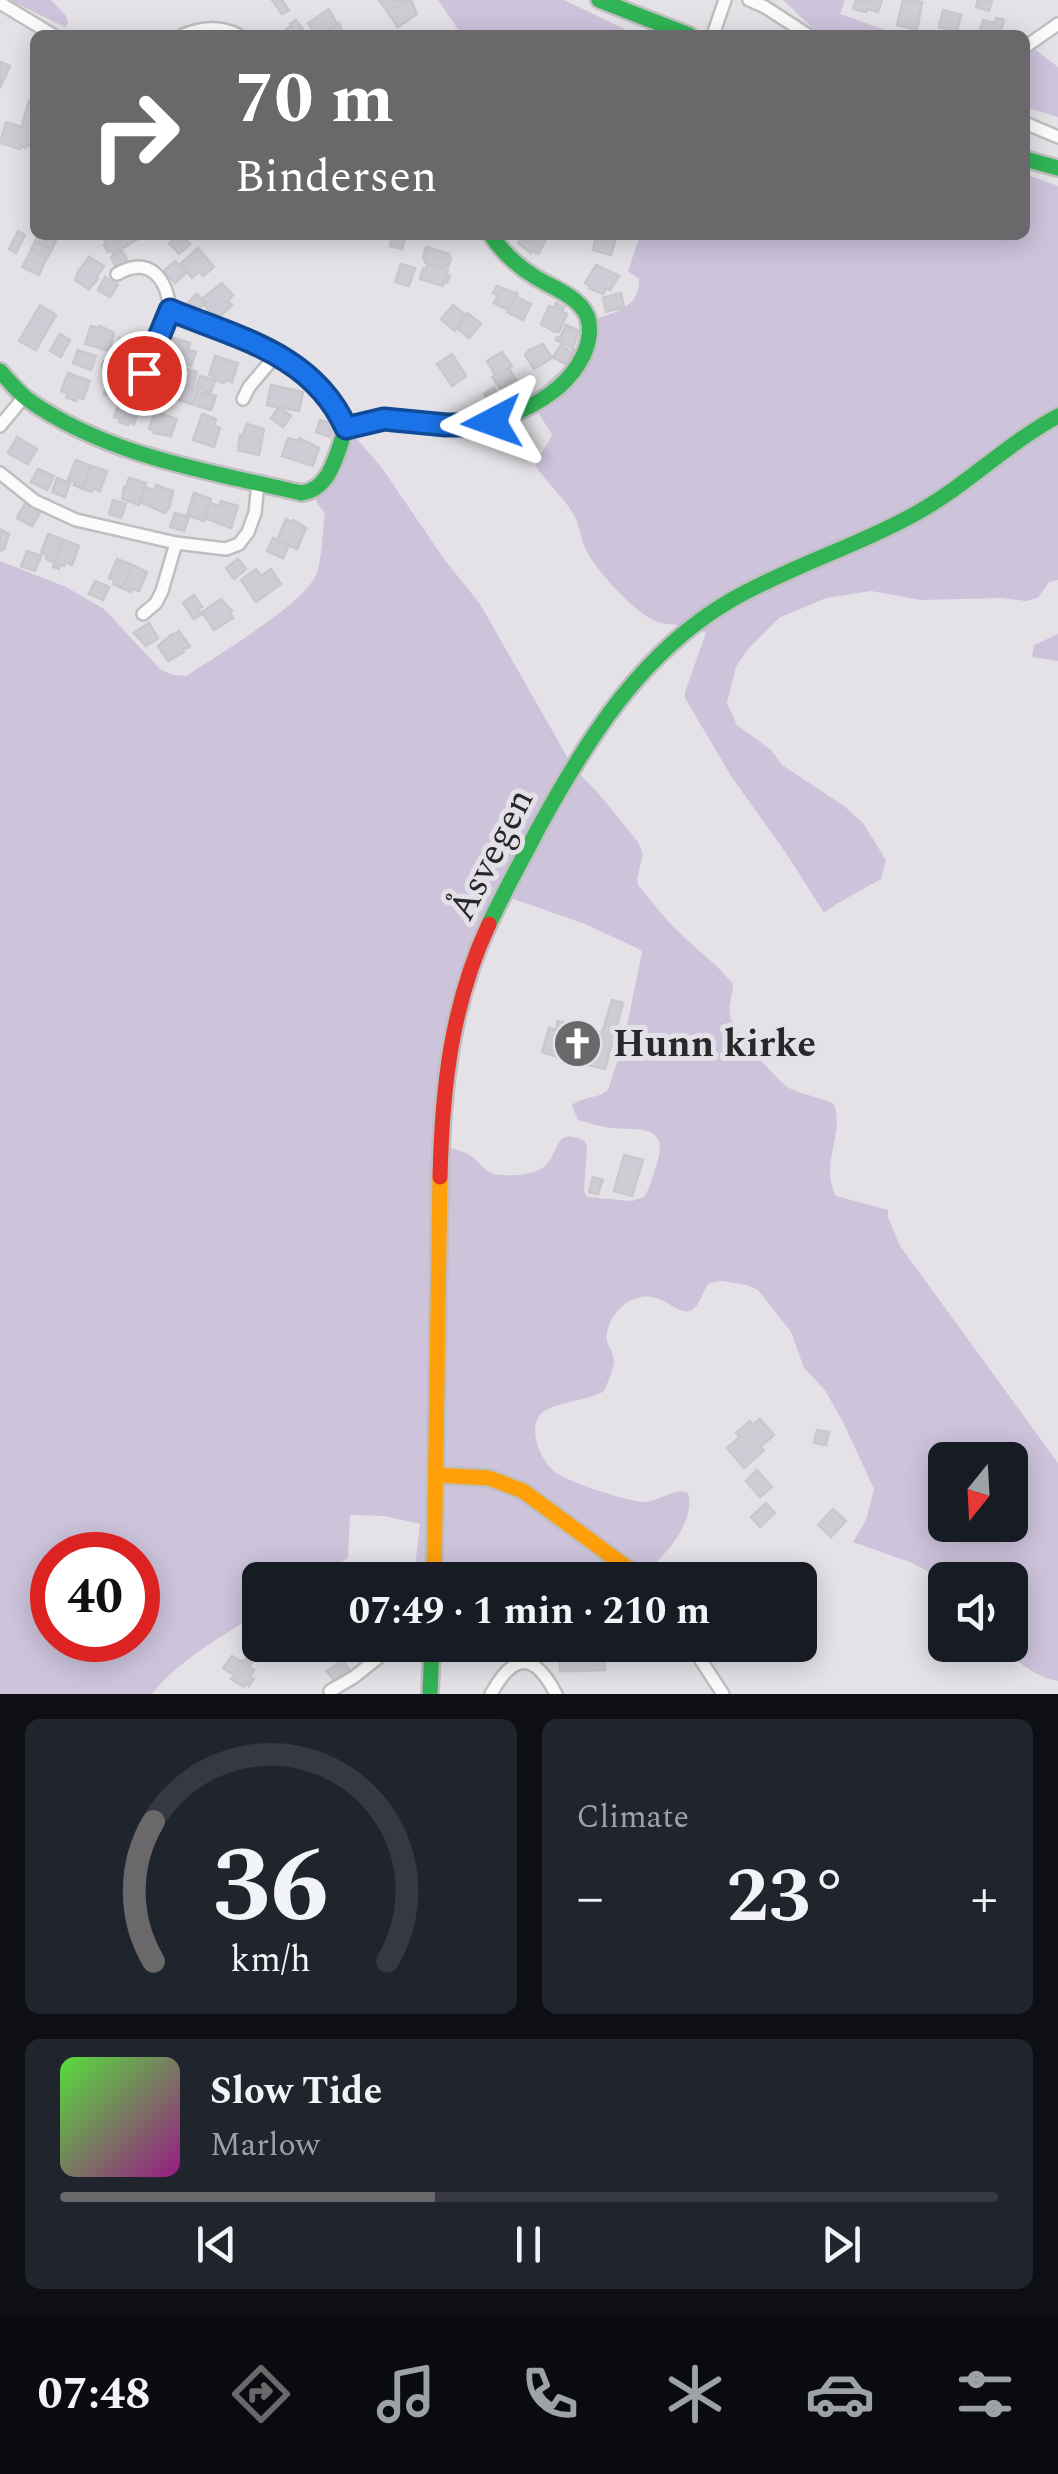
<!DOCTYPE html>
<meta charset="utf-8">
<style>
:root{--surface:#171b24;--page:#20242c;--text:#f1f3f6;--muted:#9ea1a6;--line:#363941;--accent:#6a686b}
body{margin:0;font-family:Spectral,serif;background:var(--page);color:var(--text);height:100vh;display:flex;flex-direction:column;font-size:38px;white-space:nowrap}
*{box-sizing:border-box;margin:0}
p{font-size:32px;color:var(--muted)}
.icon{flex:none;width:55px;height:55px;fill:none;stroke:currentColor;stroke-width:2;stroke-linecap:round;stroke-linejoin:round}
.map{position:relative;height:1694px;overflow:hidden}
.side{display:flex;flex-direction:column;gap:25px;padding:25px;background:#0d0f14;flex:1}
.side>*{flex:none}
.hud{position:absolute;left:30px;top:30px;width:1000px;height:210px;border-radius:15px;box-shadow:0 5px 25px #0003;background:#6a686b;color:#fff;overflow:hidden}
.needle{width:65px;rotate:198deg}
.fabs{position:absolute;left:928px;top:1442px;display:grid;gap:20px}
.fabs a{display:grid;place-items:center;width:100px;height:100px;border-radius:15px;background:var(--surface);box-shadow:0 5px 25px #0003;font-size:50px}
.speed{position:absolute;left:30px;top:1532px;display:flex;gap:20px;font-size:50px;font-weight:700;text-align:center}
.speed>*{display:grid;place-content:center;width:130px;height:130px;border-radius:50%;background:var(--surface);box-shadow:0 5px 25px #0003;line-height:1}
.speed .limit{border:15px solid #d22;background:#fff;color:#111}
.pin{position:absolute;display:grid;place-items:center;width:85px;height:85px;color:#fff;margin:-42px;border:5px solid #fff;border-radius:50%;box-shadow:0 2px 10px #0007}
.me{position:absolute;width:110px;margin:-55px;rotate:266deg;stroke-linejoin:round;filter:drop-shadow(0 0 8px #0008)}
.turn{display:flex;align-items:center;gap:35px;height:210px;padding:0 40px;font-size:45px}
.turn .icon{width:130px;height:130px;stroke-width:2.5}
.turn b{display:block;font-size:70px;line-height:85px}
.big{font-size:75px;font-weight:700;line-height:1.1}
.side .widget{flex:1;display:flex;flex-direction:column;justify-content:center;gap:15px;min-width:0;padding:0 35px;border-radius:15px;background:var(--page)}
.side .dial{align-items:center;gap:0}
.dial svg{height:260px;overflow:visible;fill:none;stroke:var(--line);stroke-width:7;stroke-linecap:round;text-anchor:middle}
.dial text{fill:var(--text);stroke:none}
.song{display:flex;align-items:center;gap:30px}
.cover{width:120px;height:120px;border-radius:15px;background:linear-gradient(135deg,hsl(110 70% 55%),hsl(310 70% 35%))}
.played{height:10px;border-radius:5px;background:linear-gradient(90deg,var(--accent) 40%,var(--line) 40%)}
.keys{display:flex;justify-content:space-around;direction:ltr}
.heat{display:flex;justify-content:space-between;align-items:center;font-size:55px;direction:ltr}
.side .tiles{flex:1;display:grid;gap:25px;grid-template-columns:1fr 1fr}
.widget:last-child{grid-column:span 2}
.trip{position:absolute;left:242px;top:1562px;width:575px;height:100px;border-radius:15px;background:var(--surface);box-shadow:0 5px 25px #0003;font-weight:700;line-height:100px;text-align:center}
.menu{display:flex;height:160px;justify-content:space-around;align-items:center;background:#090b0e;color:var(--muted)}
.menu .icon{width:70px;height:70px}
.menu .on{color:var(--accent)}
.menu b{font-size:45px;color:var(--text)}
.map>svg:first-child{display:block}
.forest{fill:#cdc4dc;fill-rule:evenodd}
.building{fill:#cfccd5;stroke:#c9c8ca;stroke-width:2.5}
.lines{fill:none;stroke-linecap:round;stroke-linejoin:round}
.street-casing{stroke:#bfbec0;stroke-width:16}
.fast-casing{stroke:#bfbec0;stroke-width:20}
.slow-casing{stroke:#bfbec0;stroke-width:20}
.jam-casing{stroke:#bfbec0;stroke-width:20}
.street{stroke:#fbfbfb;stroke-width:11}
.fast{stroke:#30b455;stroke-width:15}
.slow{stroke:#ff9f0a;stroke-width:15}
.jam{stroke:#e5322d;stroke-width:15}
.route-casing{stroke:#114b97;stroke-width:25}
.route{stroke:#1a73e8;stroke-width:18}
.labels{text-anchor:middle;stroke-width:10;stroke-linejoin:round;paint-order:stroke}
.street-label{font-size:38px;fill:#282729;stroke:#e3e0e8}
.poi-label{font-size:38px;font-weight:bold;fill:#282729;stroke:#e3e0e8;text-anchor:start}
</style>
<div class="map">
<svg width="1058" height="1694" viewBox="0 0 1058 1694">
<rect width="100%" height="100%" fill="#e4e2e6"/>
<path class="forest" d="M9,0h42l15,16 2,6 -3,5z
M438,0h126l73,35h-175z
M783,0h62l-5,14 60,21h-80z
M1025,42l33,25v50l-33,-10z
M1025,174l33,12v394l-9,2 -11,16 -12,3 -25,-3 -80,2 -50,-9 -45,7 -47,20 -32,32 -11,17 -9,36 10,22 34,25 11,15 62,41 19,17 23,37 -5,19 -43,24 -14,10 -38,-60 -55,-77 -46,-78v-6l21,-59c-17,-13 -41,-3 -60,-17 -19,-13 -48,-44 -59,-64 -6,-11 -7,-26 -13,-37 -8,-15 -28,-33 -39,-50 4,-13 13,-18 17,-31l-23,-35 40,-36 24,-43c23,-8 47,-13 46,-41l-11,-8 12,-36h385z
M338,432l19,7 25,29 62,91 36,45 93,163 26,27 39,48 5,12 -6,25 1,6c14,17 27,34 43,49 17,17 36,30 52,50 0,10 -5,20 -3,31 2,13 47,66 59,73 14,7 31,9 45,16 11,30 -15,61 2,92l52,14v7l12,29 158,217v218c-24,-4 -42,-21 -60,-36h12v-65l-65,1 -33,-18 -59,-21 13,-22 8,-31 -30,-65 -19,-34 -21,-22 -13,-36 -33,-42 -11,-5 -25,-4 -13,2c-6,7 -9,22 -17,27 -17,9 -33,-29 -67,-6 -6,5 -12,11 -15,19 -9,22 2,20 4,38 0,8 -7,23 -10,30 -17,11 -53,10 -65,25 -5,7 -4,15 -3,23 3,13 9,24 19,33 10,9 75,30 89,30 16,0 28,-15 44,-9 8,25 -19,60 -39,75 -6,5 -14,8 -21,12h-165c-7,-1 -15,-4 -21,-3 -11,1 -17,6 -28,-1l6,-52 -36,-8 -34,-1 -2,43 -36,22h-52v32c-37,24 -80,47 -108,82h-152v-1133l66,26 38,22 57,61 12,5 13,1c29,-19 118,-72 130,-101 7,-19 6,-42 9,-62l-8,-10 -1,-6zM502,895l83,29 54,25 3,3 -18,88 -16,50c-10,9 -25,6 -36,15l6,15c10,3 21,6 31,8 30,3 62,-6 47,39 -4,10 -6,21 -12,30l-12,4 -45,-4 -3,-6 3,-43 -2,-7c-31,-14 -24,8 -39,24 -10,10 -31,11 -45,10 -17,-1 -20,-13 -32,-20 -6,-4 -16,-6 -22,-8l9,-149 35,-97 4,-5zM945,1460h65v65h-65zM52,1555h86v85h-86z
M1058,634v27l-26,-4 2,-12z"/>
<path class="building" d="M272,0h10l7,10 -7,4z
M379,0h28l-19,13z
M407,0h4l6,14 -19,13 -10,-14z
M856,0h26l-4,12 -11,-3 -1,3 -13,-3z
M903,0l19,2 -5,28 -20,-5z
M978,0h14l-3,11 -13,-4z
M329,9l8,15 -17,11h-4l-8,-12z
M943,10l18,5 -4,17 -18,-5z
M996,18l8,2 -4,15h-21l4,-15 12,3z
M296,20l11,15h-29l13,-9 -1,-2z
M339,23l5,12h-24l17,-11z
M0,62l10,4 -10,22z
M29,101l6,2v23l-12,-5z
M24,121l9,5 -3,20 -3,-1 -1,3 -5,-2 -1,3 -20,-6 6,-21 16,5z
M18,231l7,4 -9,18 -7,-4z
M38,235h8l10,5 -4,9 -17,-8z
M107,235h29l2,4 -25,15 -2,-4 -3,2 -4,-7 3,-1 -4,-7z
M178,235h4l8,9 -11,10 -10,-11z
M393,235l13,1 -4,13 -12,-3z
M522,235h19l6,3 -9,16 -6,-3 -1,2 -13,-10z
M596,235h21l-6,20 -18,-5z
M35,241l17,8 -5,9 -16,-8z
M426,247l23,7 -1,3 3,1 -3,9 -3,-1 -1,2 -19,-6 1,-3 -3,-1z
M198,248l16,19 -11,9 -4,-5 -7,7 -12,-14z
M31,250l16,8 -4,8 -16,-8z
M122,251l7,12 -12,6 -6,-12z
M89,257l15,9 -8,12 2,1 -9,10 -14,-9 3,-6 -1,-1z
M27,258l16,8 -4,9 -17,-8z
M175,261l11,12 -11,10 -11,-12z
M425,262l23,8 -1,4 3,1 -3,8 -3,-1 -1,4 -23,-7 3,-11 3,1 2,-4z
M401,264l14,4 -6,18 -14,-4z
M596,265l23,11 -9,14 -4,-2 -3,6 -14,-6 1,-2 -5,-3z
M105,277l13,8 -8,12 -12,-7z
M222,283l11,12 -5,6 4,4 -13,12 -4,-4 -2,2 -9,-10 2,-2 -4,-4z
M497,286l20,8 -9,16 -14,-7 4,-8 -5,-2z
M621,293l3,14 -18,5 -3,-14z
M197,294l8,9 -8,8 -9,-9z
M517,294v3l14,7 -8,16 -16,-8z
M556,303l8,4 -2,5 5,2 -8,18 -3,-1 -1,1 -14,-8 8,-18 5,2z
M40,305l16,10 -20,35 -17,-9z
M453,305l12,10 -10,16 -14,-12z
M467,313l14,11 -12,14 -12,-10z
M566,325l13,6 -6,17 -17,-8 1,-3 3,1z
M91,326l8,2 1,-2 14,7 -5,18 -24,-7z
M60,334l10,6 -9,17 -11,-6z
M171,337l19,6 -2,7 8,2 -5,14 -26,-8z
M120,338l14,5 -4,13 -14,-5z
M543,344l9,14 -18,11 -9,-14 4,-5z
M561,345l10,7 2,-4 3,3 -11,13 -12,-7z
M78,350l18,6 -5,14 -18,-7z
M502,352l10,14 -17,9 -8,-14z
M452,354l14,22 -14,10 -15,-22z
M215,356l23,7 -6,19 -7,-2 -1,3 -9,-3 1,-3 -7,-2z
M180,367l17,5 -4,15 -18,-6z
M509,368l8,14 -15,9 -10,-14z
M68,373l22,8 -7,18 -6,-2 -1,4 -10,-4 2,-4 -7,-2z
M200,376l15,4 -4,12 -15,-5z
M108,380l14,5 -6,13 -12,-4z
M271,385l32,7 -4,19 -32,-6z
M184,386l15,5 -5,14 -15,-5z
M494,388l9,13 -10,7 -9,-14z
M202,392l14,4 -5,14 -14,-4z
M123,393l13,4 -2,5 6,2 -6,20 -5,-2 -1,3 -9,-3 1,-3 -6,-2z
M279,407l12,9 -8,11 -12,-9z
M155,412l22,7 -6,17 -17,-3 1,-2 -6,-2z
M202,414l14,5 -2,7 6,2 -6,19 -21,-7z
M320,420l14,4 -4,13 -14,-5z
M247,424l17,5 -5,26 -21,-5 2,-15 2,1z
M17,437l20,12 -9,15 -20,-11z
M288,438l10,3 1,-3 20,10 -6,18 -31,-10z
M76,460l15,6 -8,23 -9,-4 1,-3 -7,-2z
M91,466l16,5 -7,20 -7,-3 -1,4 -9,-3z
M38,469l16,7 -7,14 -16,-8z
M57,478l13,5 -5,14 -13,-5z
M129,478l17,5 -7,22 -17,-6 2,-12h2z
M156,485l17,6 -4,18h-2l-2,4 -25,-11 5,-15 9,3z
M194,493l17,6 -7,22 -17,-6z
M113,500l13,4 -5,14 -12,-4z
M221,501l17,5 -7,22 -26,-10 5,-15 9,3z
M25,503l16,8 -9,15 -15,-8z
M175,513l14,4 -5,14 -14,-4z
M286,519l6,3 1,-2 13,8 -9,21 -20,-9z
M0,529l9,5 -5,15 -4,2z
M48,534l16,6 -9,23 -9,-4 1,-4 -6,-2z
M273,538l16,7 -6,13 -16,-7z
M64,540l15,6 -7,19 -7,-3 -1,4 -4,-1 -1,4 -6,-2z
M27,551l14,5 -6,15 -14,-5z
M117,559l15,6 -10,23 -9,-4 2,-4 -6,-2z
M238,559l8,10 -12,10 -8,-11z
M132,565l15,7 -8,19 -7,-3 -1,4 -9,-4z
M256,569l5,7 10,-7 10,15 -25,18 -15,-22z
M95,581l14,6 -6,13 -14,-6z
M194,595l8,12 -4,2 4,5 -8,5 -11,-16z
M221,599l11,12 -2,1 3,6 -19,12 -12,-18z
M149,623l9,15 -12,8 -12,-13z
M179,631l11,15 -7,4 1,2 -16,9 -10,-15 14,-12 1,1z
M612,1000l11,3 -18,66 -21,-5v2l-42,-14 7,-24 7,2 2,-9 44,12z
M624,1155l19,5 -11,36 -18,-5z
M593,1177l10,3 -5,14 -9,-2z
M760,1419l14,16 -13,11 3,4 -20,18 -17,-20 13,-11 -4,-4 14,-12 3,4z
M817,1430l12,2 -3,13 -12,-2z
M757,1470l15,17 -12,10 -14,-16z
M766,1503l9,10 -15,14 -9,-10z
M833,1509l13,12 -15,16 -13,-12z
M269,1645h9l12,6 -8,10 -15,-13z
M336,1645h28l-17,14z
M561,1645h14l1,26h-16z
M605,1650v20l-29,1 -1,-20z
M232,1656l10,6 3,-3 7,4 -3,4 5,3 -4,7 4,2 -5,7 -3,-3 -2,4 -13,-8 3,-4 -11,-7z
M342,1660l9,12 -15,11 -9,-12z"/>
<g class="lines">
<defs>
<path id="street" d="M749,0l16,7 43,28
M0,3l53,32
M183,35c20,-8 36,-9 55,0
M713,35l12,-35
M1025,47l33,-23
M1025,123l33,14
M117,274c33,-19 50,5 53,36 68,28 144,44 176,118
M109,366l35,7 26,-63
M144,373l18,11
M243,399l6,-12 28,-33
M0,426l24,-29
M0,473l35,28 41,19 100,23 50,6 13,-5 9,-12 7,-19 3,-30
M143,614l13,-11 6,-12 14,-48
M691,1645l32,49
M330,1691l24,-14 40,-32
M491,1694c23,-42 43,-42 65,0"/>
<path id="fast" d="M599,0l90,35
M1025,159l33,9
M0,371c8,9 17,20 27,28 80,57 180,72 274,94 30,-3 36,-41 45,-65 12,-3 25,-8 37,-9 21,-2 41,5 62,6 49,2 114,-21 138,-69 6,-12 10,-31 2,-44 -10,-17 -34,-25 -50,-35 -18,-11 -32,-24 -44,-42
M489,924c15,-32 33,-64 49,-95 49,-90 104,-178 195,-230 58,-33 122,-52 180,-84 52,-28 93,-71 145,-99
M430,1694l2,-49"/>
<path id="slow" d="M436,1475l53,3 34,13 121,89
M434,1580l6,-403"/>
<path id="jam" d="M440,1177c2,-88 11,-172 49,-253"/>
</defs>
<use href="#street" class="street-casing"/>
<use href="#fast" class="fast-casing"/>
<use href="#slow" class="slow-casing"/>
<use href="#jam" class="jam-casing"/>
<use href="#street" class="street"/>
<use href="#fast" class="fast"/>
<use href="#slow" class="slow"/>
<use href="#jam" class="jam"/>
</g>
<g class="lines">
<defs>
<path id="route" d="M144,373l26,-63c68,28 143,44 176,118l38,-9 62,6h31l15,-3"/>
</defs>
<use href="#route" class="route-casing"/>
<use href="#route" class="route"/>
</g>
<defs>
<symbol id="church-disc" viewBox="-11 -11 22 22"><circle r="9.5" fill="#6a686b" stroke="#e3e0e8"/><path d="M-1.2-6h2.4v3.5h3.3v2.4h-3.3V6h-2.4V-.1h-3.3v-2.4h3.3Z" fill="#fff"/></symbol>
</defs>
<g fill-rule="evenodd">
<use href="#church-disc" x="550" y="1016" width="55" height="55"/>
</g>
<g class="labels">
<g class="street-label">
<text transform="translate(490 854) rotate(-63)" y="13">Åsvegen</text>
</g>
<g class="poi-label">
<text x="613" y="1056">Hunn kirke</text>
</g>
</g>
</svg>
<div class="fabs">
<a><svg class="needle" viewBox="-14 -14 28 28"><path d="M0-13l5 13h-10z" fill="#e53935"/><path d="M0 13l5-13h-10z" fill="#9ea1a6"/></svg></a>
<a><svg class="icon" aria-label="sound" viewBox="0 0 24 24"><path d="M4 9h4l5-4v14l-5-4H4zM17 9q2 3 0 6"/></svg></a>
</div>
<div class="speed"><div class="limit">40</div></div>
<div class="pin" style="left:144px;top:373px;background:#d93025"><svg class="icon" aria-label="arrive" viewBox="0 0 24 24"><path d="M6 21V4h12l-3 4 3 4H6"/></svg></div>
<svg class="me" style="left:492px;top:422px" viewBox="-20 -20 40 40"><path d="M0-17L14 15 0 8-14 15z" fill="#1a73e8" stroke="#fff" stroke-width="4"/></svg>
<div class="trip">07:49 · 1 min · 210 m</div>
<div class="hud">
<div class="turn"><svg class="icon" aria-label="right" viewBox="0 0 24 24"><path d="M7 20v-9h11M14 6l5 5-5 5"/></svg><div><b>70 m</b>Bindersen</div></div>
</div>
</div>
<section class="side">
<div class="tiles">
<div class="widget dial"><svg viewBox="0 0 100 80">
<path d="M14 69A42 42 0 1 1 86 69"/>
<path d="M14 69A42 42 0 0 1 14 26" stroke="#6a686b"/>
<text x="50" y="56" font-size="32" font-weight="700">36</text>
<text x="50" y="72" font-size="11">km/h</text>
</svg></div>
<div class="widget"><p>Climate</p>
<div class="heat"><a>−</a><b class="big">23°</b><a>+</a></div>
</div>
<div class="widget">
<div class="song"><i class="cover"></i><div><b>Slow Tide</b><p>Marlow</p></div></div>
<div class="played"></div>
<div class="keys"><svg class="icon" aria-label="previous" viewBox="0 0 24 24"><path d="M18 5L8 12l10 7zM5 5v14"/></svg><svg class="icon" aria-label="pause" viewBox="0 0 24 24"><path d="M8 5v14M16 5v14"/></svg><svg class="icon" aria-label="next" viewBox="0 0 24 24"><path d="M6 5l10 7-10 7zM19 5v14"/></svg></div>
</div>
</div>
</section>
<nav class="menu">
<b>07:48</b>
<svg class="icon on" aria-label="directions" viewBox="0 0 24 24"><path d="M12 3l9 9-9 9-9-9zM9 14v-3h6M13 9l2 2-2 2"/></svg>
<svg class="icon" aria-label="music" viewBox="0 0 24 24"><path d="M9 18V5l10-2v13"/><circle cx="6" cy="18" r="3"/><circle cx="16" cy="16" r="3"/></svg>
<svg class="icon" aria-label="phone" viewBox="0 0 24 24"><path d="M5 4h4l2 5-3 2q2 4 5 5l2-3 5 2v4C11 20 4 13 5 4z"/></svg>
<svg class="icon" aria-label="climate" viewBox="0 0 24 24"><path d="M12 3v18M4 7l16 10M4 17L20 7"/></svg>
<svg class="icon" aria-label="car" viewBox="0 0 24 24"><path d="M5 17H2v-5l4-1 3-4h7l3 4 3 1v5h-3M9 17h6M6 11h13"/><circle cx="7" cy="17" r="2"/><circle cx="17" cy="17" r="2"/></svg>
<svg class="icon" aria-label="filters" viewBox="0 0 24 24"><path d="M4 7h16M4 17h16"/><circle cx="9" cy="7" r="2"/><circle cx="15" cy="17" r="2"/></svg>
</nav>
